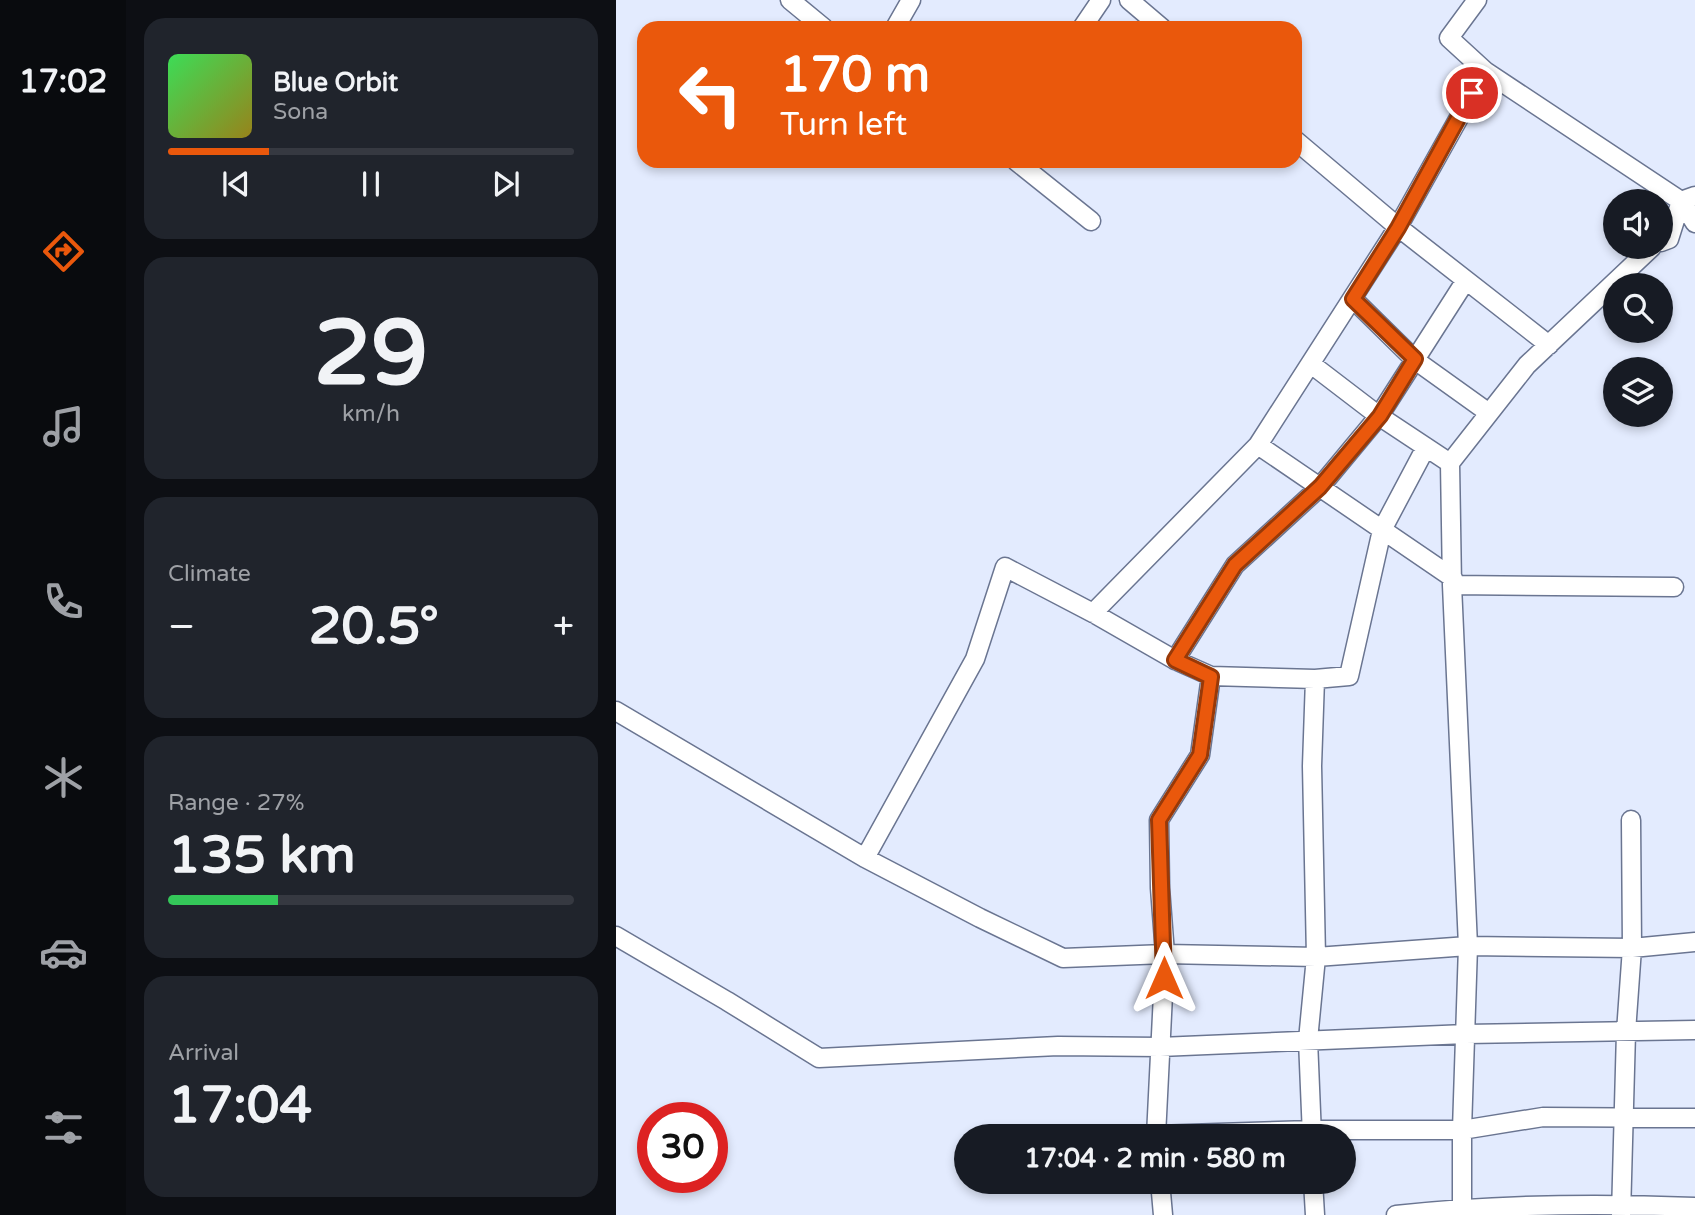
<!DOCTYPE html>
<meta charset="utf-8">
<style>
:root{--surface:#171b24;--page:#20242c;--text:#f1f3f6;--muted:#9ea1a6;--line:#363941;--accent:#ea580c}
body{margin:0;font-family:"Varela Round",sans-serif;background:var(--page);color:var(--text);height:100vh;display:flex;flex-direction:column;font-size:26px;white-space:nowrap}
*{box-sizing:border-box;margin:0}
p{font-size:23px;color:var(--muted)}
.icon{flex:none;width:38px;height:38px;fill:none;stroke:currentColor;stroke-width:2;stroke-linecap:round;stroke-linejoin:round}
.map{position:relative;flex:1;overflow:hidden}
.panel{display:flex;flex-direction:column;gap:18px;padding:18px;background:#0d0f14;width:490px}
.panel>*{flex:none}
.hud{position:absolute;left:21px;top:21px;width:665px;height:147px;border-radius:21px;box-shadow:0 4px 10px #0003;background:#ea580c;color:#fff;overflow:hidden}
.controls{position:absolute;left:987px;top:189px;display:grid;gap:14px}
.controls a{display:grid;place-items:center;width:70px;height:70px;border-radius:50%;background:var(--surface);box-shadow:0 4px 10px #0003;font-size:35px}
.speed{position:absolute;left:21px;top:1102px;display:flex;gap:14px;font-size:35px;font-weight:700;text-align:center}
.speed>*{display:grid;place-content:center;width:91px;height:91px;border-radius:50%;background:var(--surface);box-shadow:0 4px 10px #0003;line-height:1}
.speed .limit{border:10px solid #d22;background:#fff;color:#111}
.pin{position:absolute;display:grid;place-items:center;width:60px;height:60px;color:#fff;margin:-30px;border:4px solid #fff;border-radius:50%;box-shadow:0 2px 7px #0007}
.me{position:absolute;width:77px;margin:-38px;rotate:0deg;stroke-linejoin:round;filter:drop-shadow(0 0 5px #0008)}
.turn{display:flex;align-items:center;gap:24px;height:147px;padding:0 28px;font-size:32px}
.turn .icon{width:91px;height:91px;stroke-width:2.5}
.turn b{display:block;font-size:49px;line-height:60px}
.big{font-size:52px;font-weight:700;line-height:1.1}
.panel .tile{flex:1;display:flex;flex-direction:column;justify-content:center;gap:10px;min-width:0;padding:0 24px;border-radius:21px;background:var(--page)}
.panel .dial{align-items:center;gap:0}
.dial b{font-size:91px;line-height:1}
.song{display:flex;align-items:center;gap:21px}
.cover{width:84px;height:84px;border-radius:10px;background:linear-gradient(135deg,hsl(130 70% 55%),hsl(50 70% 35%))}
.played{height:7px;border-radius:4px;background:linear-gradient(90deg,var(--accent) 25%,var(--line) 25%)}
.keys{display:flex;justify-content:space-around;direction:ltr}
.heat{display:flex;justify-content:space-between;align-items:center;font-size:38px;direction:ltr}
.charge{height:10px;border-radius:5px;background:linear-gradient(90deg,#34c759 27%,var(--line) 0)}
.trip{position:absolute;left:338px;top:1124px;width:402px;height:70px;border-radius:35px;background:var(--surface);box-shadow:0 4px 10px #0003;font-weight:700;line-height:70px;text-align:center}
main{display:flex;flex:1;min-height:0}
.tabs{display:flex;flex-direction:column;width:126px;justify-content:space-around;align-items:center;background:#090b0e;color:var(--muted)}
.tabs .icon{width:49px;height:49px}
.tabs .selected{color:var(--accent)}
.tabs b{font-size:32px;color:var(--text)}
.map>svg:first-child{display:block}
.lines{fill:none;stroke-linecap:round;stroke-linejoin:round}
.minor-casing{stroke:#6a7591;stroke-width:21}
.minor{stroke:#fff;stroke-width:18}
.route-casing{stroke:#983908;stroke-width:18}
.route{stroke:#ea580c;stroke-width:12}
</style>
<main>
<nav class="tabs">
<b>17:02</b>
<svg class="icon selected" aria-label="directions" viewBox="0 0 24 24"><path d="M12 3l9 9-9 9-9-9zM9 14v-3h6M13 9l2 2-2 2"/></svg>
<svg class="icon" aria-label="music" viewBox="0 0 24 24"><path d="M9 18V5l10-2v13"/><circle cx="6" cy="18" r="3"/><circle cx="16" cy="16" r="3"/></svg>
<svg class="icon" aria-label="phone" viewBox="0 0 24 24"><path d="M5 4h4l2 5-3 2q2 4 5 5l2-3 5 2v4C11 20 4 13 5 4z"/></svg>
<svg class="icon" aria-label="climate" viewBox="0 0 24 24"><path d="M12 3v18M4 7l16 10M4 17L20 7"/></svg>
<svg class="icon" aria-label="car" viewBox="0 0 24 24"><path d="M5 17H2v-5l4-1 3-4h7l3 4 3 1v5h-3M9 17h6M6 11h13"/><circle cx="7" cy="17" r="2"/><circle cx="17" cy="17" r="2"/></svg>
<svg class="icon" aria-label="filters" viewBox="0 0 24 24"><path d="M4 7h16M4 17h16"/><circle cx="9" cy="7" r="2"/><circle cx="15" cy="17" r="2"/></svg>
</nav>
<section class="panel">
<div class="tile">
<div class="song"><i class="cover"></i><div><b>Blue Orbit</b><p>Sona</p></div></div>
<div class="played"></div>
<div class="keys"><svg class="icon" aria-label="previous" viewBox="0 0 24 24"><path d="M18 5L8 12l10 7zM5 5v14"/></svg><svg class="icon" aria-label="pause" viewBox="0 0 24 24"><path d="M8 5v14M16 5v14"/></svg><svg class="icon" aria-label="next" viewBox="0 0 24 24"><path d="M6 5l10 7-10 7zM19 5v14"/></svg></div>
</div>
<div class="tile dial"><b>29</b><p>km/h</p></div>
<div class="tile"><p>Climate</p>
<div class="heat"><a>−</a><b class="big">20.5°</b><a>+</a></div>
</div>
<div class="tile"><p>Range · 27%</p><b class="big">135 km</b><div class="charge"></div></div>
<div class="tile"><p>Arrival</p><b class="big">17:04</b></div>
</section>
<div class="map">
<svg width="1079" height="1215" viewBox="0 0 1079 1215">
<rect width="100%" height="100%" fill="#e3ebfe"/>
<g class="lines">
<defs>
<path id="minor" d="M174,0l34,28
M513,0l33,28
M861,0l-28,38 36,33 196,130 14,22
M279,28l16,-28
M466,28l19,-28
M679,140l103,87 151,118
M400,161l75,60
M1045,242l8,-3 12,-38 14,-5
M737,299l62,61 74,53
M695,364l68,52 71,47
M642,445l195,133
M836,585l222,2
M477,613l165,-168 140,-218 87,-156
M559,660l60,-95 85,-78 59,-71 87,-136
M0,711l249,147 115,60 83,40 102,-4 151,3 152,-11 164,2 63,-6
M249,858l110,-199 30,-92 88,46 82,47 36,16 104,3
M0,936l111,65 92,57 239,-12 102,1 306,-13 229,-4
M540,1135l155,-5h151l81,-13 152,1
M540,1136l9,-182 -5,-66 -1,-68 41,-65 11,-79
M696,1136l-4,-96 8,-83 -4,-191 3,-87 34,-3 33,-146 44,-83
M544,1181l3,34
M697,1181l2,34
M780,1215c100,-11 199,-12 299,-8
M846,1215v-85l6,-184 -16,-361 -2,-122 77,-98 125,-118
M1005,1215l5,-183 6,-84 -1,-128"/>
</defs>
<use href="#minor" class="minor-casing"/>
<use href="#minor" class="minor"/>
</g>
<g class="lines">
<defs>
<path id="route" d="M548,978l-5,-158 41,-65 11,-78 -36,-17 60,-95 85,-78 60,-71 35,-57 -62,-60 45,-71 74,-135"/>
</defs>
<use href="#route" class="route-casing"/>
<use href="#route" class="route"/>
</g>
</svg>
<div class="controls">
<a><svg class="icon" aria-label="sound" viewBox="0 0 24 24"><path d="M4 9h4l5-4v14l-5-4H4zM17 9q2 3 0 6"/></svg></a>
<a><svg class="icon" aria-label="search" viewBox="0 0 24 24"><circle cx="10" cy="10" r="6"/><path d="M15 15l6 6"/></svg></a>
<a><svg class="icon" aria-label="layers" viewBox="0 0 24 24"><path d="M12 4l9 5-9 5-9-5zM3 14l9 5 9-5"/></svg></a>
</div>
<div class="speed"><div class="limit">30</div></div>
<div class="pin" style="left:856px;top:93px;background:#d93025"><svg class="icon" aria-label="arrive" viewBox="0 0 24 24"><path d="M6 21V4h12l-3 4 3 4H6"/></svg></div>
<svg class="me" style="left:548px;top:978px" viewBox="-20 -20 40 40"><path d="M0-17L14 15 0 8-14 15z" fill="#ea580c" stroke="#fff" stroke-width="4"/></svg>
<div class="trip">17:04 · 2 min · 580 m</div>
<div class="hud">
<div class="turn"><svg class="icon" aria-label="left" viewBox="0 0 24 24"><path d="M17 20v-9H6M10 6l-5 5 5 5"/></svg><div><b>170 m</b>Turn left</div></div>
</div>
</div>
</main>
